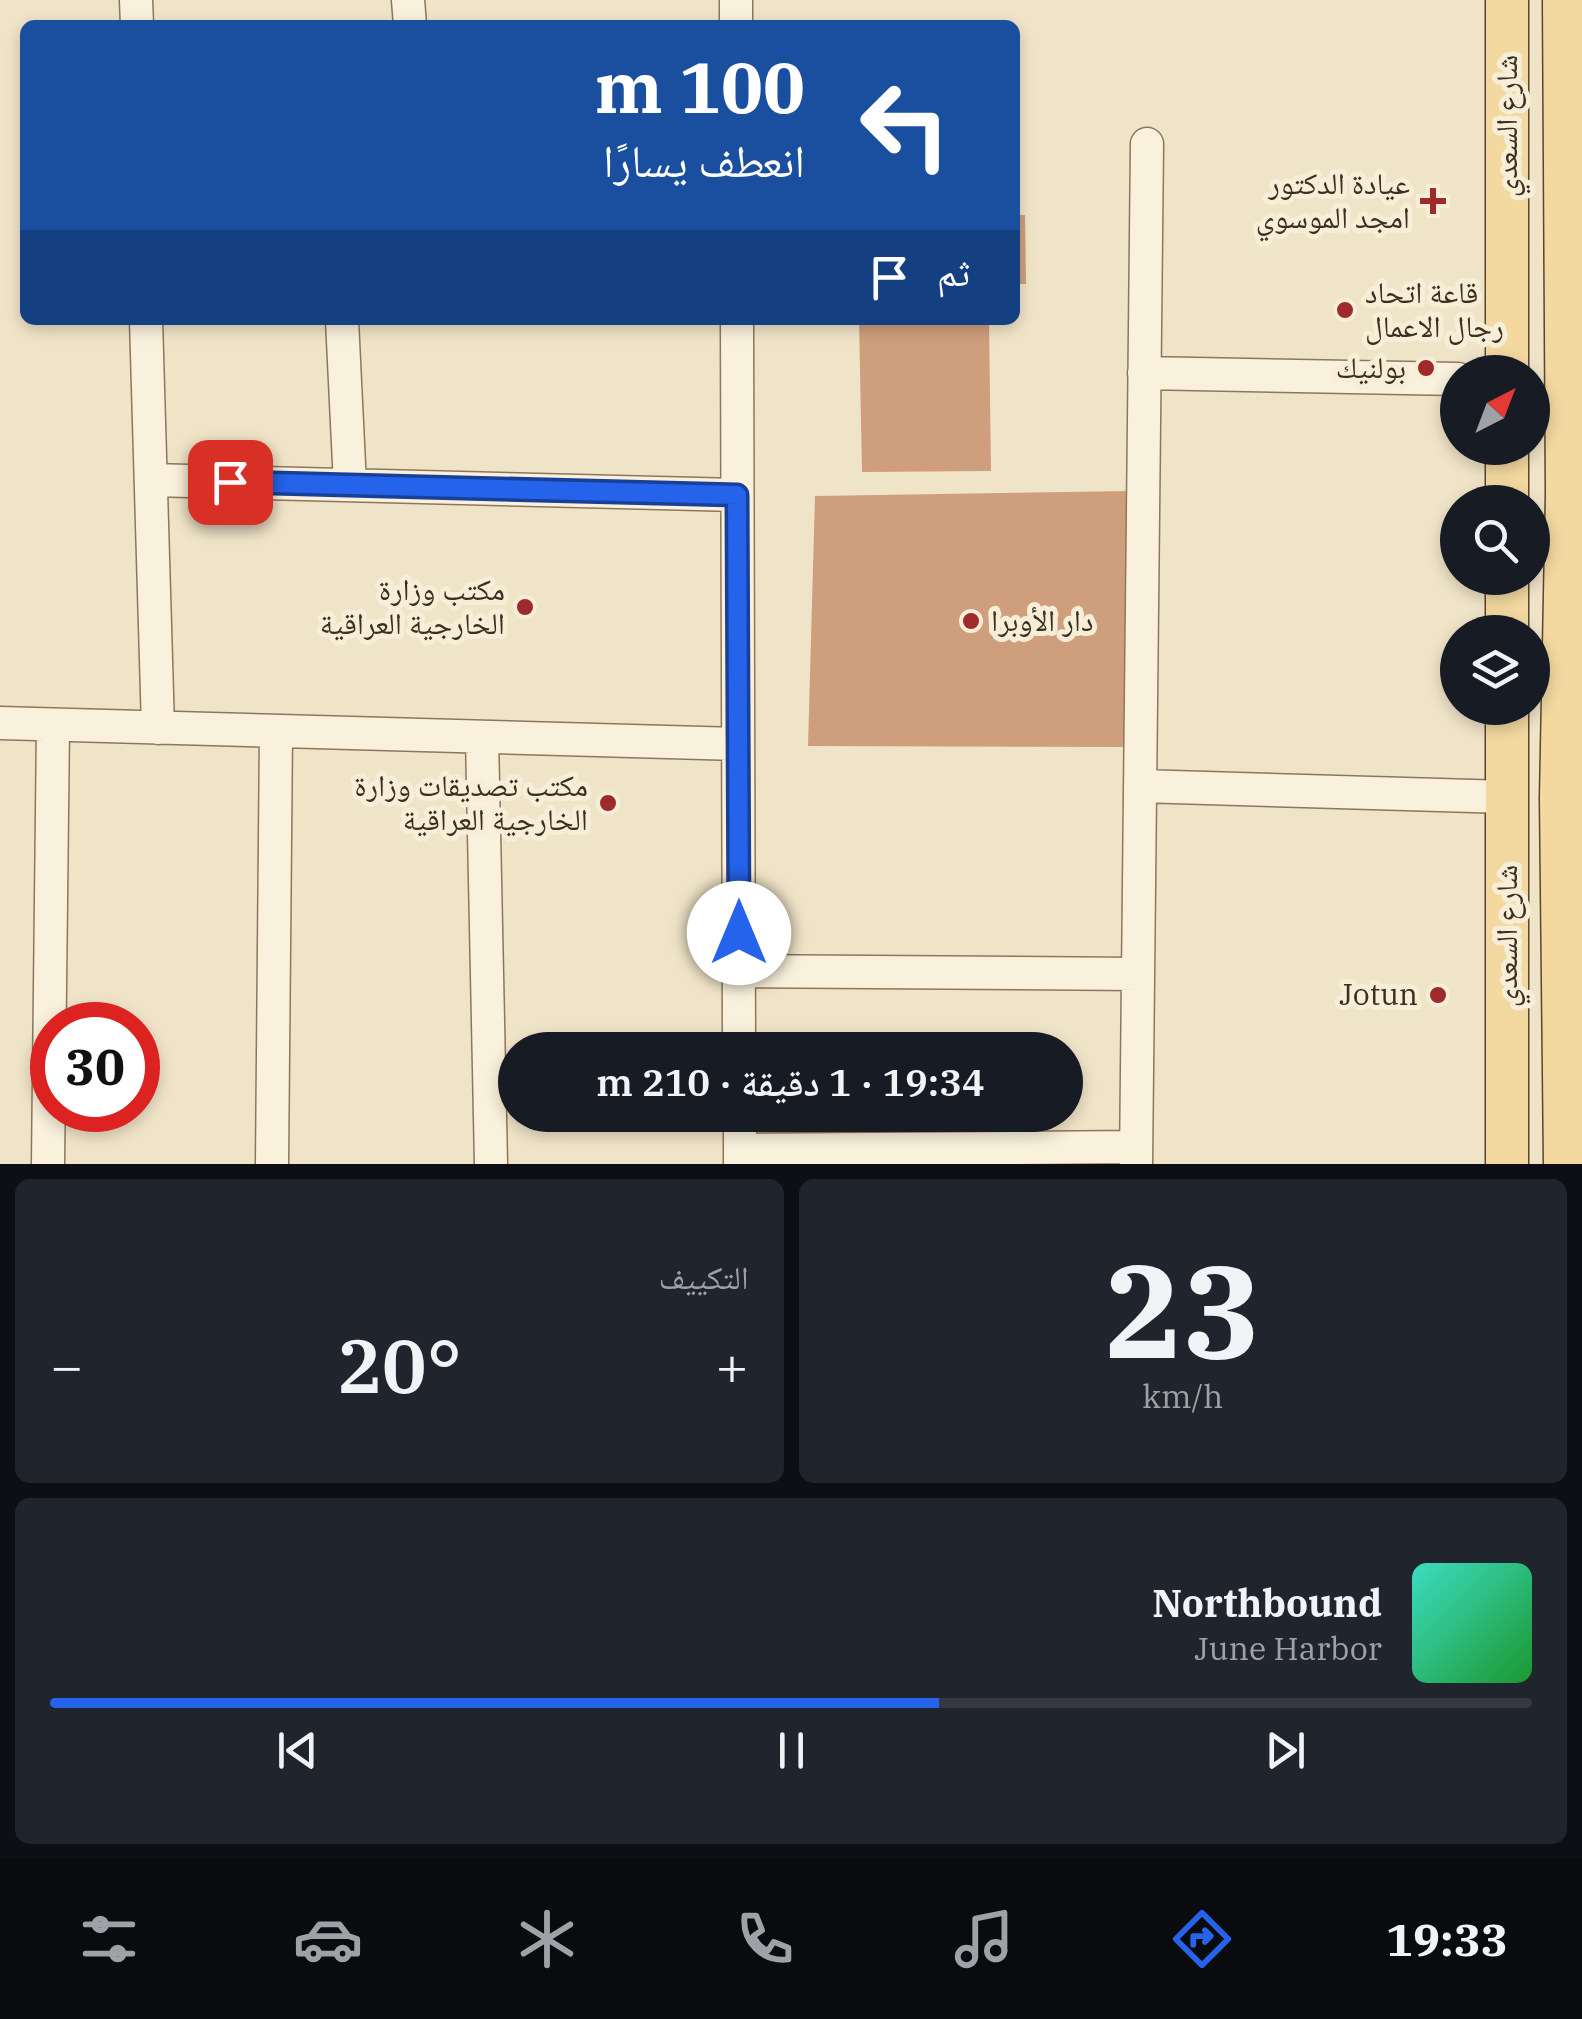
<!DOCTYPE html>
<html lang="ar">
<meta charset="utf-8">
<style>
:root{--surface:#171b24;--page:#20242c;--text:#f1f3f6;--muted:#9ea1a6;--line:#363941;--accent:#2563eb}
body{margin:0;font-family:"IBM Plex Serif","Noto Naskh Arabic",serif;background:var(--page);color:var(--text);direction:rtl;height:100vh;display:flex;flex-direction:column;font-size:38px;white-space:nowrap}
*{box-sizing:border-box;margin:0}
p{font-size:32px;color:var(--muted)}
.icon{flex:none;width:55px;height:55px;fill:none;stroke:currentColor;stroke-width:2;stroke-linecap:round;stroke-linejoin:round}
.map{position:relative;height:1164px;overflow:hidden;direction:ltr}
.side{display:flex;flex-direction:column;gap:15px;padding:15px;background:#0d0f14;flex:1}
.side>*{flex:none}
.hud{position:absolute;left:20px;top:20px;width:1000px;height:305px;border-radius:15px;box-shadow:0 5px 15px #0003;direction:rtl;background:#1a4fa0;color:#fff;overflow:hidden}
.needle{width:65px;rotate:42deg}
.controls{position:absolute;left:1440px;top:355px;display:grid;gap:20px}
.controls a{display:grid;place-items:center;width:110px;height:110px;border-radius:50%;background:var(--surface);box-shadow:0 5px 15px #0003;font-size:50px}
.speed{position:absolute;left:30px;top:1002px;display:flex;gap:20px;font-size:50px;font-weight:700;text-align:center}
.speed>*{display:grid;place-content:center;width:130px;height:130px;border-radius:50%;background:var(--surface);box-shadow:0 5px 15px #0003;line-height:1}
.speed .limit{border:15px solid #d22;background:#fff;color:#111}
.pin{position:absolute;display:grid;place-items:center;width:85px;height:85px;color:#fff;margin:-42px;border-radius:20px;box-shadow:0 5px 15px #0006}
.me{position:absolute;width:110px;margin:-55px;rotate:0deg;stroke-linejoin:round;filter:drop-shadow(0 0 8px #0008)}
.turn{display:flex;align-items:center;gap:35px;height:210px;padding:0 50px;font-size:45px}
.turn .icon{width:130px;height:130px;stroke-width:2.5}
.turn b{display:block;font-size:70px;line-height:85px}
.then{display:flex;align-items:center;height:95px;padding:0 50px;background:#0003;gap:20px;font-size:38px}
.big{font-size:75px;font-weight:600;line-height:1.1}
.side .tile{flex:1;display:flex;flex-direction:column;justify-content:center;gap:15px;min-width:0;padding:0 35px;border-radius:15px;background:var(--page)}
.side .dial{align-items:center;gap:0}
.dial b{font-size:130px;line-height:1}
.song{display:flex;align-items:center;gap:30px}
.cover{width:120px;height:120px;border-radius:15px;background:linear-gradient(135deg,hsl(170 70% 55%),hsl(130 70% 35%))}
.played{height:10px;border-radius:5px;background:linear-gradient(90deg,var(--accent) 60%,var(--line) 60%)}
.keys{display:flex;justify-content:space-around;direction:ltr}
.heat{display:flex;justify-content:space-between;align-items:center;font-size:55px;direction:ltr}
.side .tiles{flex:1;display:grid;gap:15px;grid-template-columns:1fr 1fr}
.tile:last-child{grid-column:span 2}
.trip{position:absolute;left:498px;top:1032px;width:585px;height:100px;border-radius:50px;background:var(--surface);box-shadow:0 5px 15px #0003;font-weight:600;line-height:100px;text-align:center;direction:rtl}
.tabs{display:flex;height:160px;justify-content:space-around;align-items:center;background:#090b0e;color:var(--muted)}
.tabs .icon{width:70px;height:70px}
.tabs .active{color:var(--accent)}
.tabs b{font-size:45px;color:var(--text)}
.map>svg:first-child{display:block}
.building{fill:#cf9f7d}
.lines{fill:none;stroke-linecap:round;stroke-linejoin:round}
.minor-casing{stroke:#8d765c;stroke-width:35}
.major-casing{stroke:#5b4430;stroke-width:45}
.minor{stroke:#faf1dc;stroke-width:32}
.major{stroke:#f3d9a0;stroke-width:42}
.route-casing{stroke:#184099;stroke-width:25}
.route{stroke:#2563eb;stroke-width:18}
.poi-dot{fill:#9e2a2b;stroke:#f7eed8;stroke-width:4}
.labels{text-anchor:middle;stroke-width:10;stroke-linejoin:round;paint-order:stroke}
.street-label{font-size:30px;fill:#3d2e20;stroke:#f7eed8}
.poi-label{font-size:30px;fill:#3d2e20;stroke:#f7eed8;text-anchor:end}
</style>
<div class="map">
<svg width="1582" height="1164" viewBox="0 0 1582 1164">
<rect width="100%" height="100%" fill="#f0e4c8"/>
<path class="building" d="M1015,215h10l1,69h-11z
M859,320h130l2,151 -129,1z
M1130,491l1,256 -323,-1 7,-250z"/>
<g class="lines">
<defs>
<path id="minor" d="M136,0l1,25
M408,0l2,25
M736,0v25
M146,320l12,408
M342,320l8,165
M737,320l2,730
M1144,373l314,6
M151,480l586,15
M0,723l738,21
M482,737l9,427
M1140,786l367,11
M739,971l399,3
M740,1115v49
M740,1150l396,-3
M48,1164l5,-439
M272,1164l4,-433
M1136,1164l11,-1020"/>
<path id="major" d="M1507,0v372
M1564,0l3,494 -6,304 4,366
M1507,448v54
M1507,578v54
M1507,708v456"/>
</defs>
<use href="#minor" class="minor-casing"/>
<use href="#major" class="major-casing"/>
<use href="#minor" class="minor"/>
<use href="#major" class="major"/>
</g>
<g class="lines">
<defs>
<path id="route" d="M230,482l507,13 2,438"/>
</defs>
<use href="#route" class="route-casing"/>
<use href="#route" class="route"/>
</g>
<g class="poi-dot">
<path d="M1428 186h10v10h10v10h-10v10h-10v-10h-10v-10h10z"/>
<circle cx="1345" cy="310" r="10"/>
<circle cx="1426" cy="368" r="10"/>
<circle cx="525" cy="607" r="10"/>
<circle cx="971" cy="621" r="10"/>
<circle cx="608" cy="803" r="10"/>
<circle cx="1438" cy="995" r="10"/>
</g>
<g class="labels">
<g class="street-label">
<text transform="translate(1507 126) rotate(-90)" y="10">شارع السعدي</text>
<text transform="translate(1507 936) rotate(-90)" y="10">شارع السعدي</text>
</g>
<g class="poi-label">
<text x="1410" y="194">عيادة الدكتور<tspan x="1410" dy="34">امجد الموسوي</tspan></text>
<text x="1365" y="303" text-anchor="start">قاعة اتحاد<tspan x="1365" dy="34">رجال الاعمال</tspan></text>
<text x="1406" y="378">بولنيك</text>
<text x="505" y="600">مكتب وزارة<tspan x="505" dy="34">الخارجية العراقية</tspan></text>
<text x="991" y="631" text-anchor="start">دار الأوبرا</text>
<text x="588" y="796">مكتب تصديقات وزارة<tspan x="588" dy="34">الخارجية العراقية</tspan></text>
<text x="1418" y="1005">Jotun</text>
</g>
</g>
</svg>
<div class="controls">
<a><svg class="needle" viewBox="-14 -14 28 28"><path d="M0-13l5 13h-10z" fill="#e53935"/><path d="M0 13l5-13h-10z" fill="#9ea1a6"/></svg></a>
<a><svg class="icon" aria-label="search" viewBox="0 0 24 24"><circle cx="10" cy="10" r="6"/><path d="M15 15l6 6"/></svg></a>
<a><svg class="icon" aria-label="layers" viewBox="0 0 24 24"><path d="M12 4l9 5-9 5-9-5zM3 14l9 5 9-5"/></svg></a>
</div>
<div class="speed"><div class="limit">30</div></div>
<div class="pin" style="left:230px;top:482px;background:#d93025"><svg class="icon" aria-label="arrive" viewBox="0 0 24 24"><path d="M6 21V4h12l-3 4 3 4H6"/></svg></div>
<svg class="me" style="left:739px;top:933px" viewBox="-20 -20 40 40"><circle r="19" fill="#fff"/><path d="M0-13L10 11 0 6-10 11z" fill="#2563eb"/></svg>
<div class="trip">19:34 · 1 دقيقة · 210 m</div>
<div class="hud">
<div class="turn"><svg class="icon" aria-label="left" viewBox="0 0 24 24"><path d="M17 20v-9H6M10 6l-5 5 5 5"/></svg><div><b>100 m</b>انعطف يسارًا</div></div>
<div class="then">ثم<svg class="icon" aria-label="arrive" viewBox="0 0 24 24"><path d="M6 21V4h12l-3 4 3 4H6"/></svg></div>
</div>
</div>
<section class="side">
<div class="tiles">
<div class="tile dial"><b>23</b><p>km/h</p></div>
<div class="tile"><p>التكييف</p>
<div class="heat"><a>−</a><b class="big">20°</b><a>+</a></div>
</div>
<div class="tile">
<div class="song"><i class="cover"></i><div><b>Northbound</b><p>June Harbor</p></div></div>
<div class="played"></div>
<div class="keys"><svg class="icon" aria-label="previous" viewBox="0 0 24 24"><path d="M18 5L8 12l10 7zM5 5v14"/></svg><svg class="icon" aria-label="pause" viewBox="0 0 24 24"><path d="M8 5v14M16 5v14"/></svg><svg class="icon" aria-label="next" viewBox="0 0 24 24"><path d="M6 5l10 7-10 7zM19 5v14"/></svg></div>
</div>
</div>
</section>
<nav class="tabs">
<b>19:33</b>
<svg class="icon active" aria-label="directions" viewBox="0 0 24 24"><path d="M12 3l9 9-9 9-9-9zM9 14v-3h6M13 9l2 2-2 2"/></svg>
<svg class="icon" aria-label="music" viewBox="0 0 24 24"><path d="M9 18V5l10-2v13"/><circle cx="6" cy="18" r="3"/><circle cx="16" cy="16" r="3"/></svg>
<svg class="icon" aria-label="phone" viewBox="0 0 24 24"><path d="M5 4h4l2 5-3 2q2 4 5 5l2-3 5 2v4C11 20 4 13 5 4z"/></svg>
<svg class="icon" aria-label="climate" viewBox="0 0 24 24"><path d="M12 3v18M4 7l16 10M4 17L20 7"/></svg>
<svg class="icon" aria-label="car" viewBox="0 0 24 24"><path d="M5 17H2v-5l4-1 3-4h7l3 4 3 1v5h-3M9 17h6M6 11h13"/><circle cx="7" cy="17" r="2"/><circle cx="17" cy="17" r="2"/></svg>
<svg class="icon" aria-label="filters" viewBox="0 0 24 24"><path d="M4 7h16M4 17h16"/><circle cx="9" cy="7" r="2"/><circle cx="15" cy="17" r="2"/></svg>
</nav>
